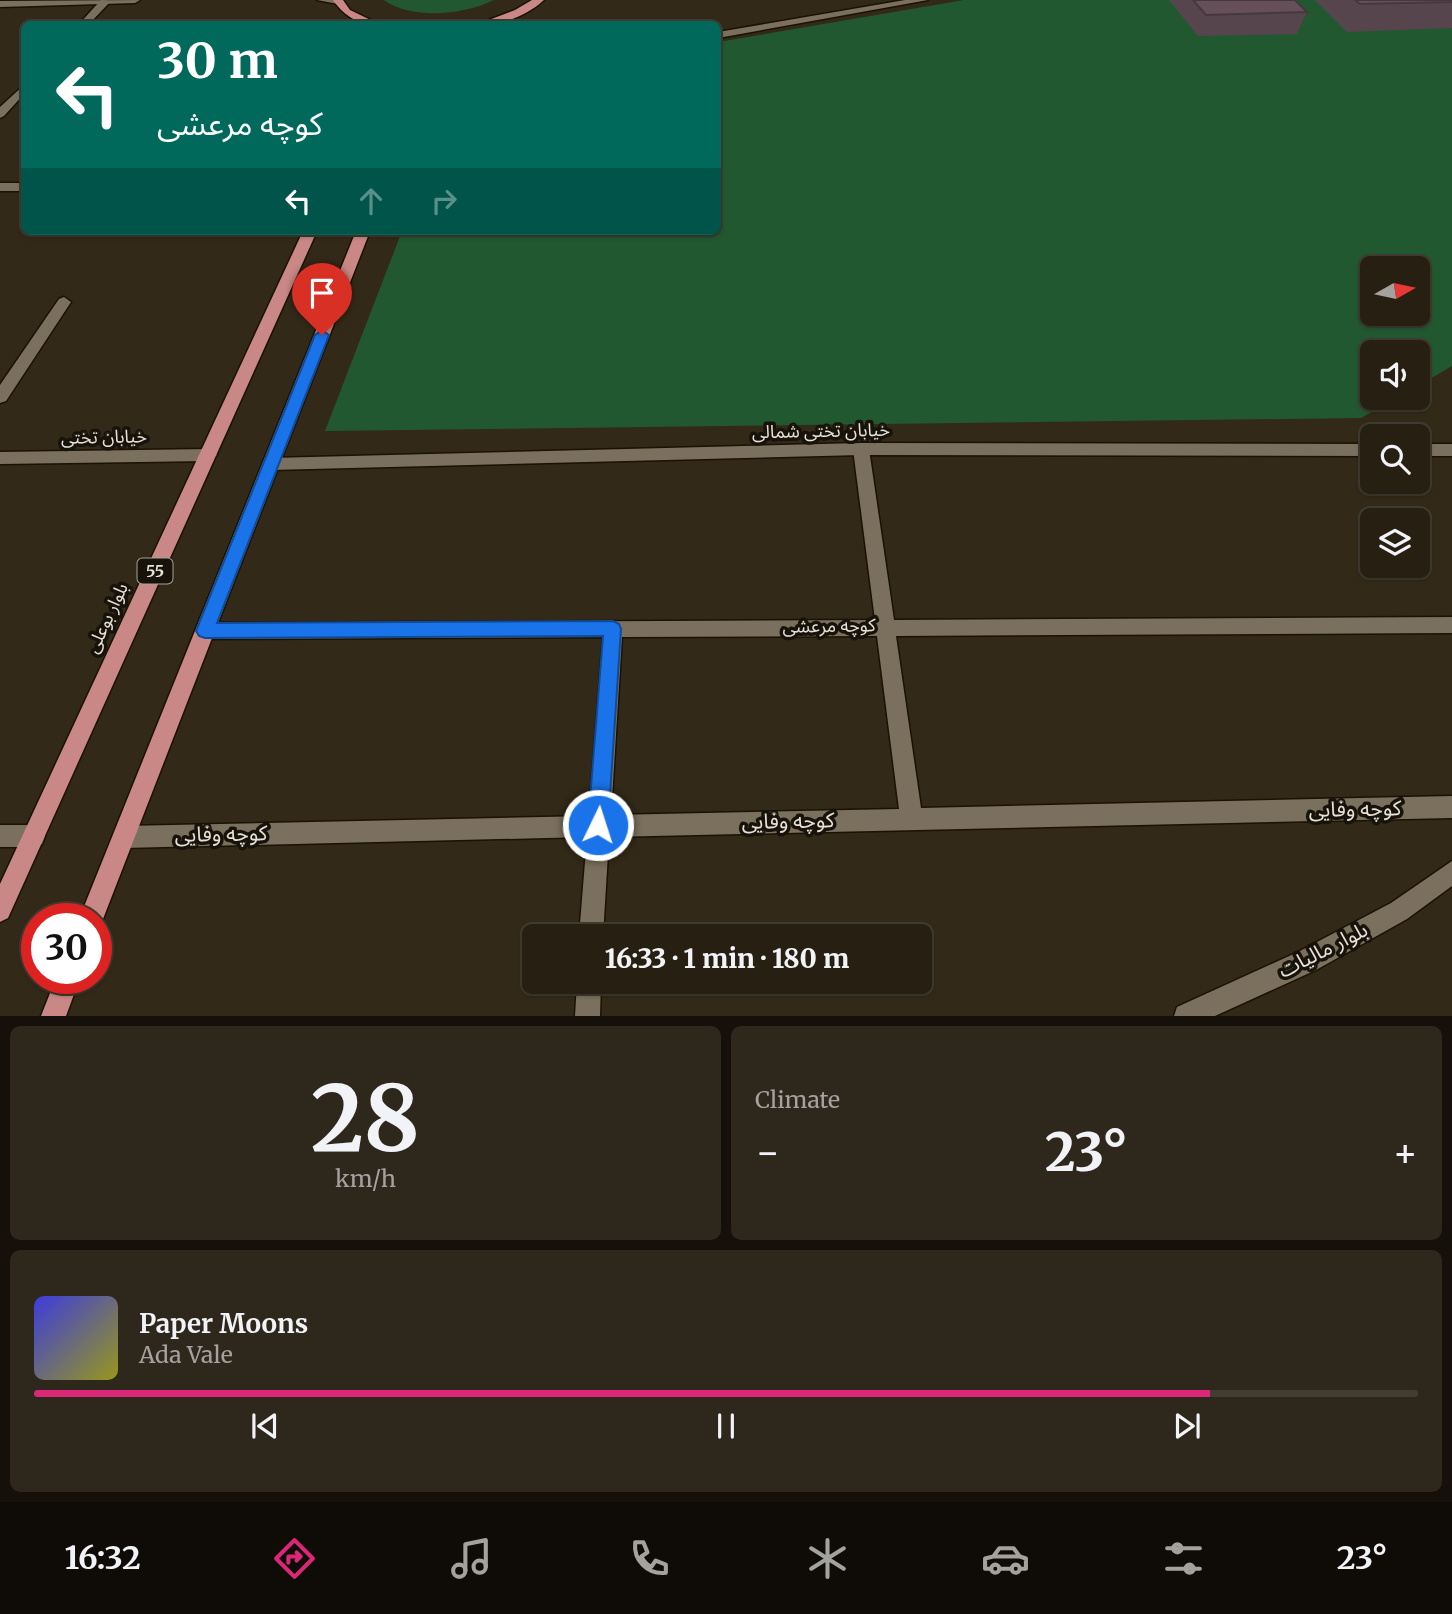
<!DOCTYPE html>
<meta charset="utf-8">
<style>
:root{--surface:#261f12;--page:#2e271b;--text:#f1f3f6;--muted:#a4a29f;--line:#423d32;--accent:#db2777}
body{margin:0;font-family:Merriweather,"Noto Sans Arabic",serif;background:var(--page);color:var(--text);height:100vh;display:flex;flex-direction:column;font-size:26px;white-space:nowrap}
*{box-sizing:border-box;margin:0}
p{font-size:23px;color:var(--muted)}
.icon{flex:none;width:38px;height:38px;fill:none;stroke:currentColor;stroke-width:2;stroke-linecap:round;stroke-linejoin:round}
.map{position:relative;height:1016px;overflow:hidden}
.panel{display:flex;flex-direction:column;gap:10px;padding:10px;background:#15110a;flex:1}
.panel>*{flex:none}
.hud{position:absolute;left:21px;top:21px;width:700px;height:214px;border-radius:10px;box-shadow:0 2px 5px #0004,0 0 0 2px var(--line);background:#00695c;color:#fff;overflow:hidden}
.needle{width:46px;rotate:81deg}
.tools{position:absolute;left:1360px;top:256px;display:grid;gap:14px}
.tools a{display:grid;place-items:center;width:70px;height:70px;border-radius:10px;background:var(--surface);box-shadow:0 2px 5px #0004,0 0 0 2px var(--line);font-size:35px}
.speed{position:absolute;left:21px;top:903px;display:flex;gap:14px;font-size:35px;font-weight:700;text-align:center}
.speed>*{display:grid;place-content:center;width:91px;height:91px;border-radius:50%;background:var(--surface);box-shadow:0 2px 5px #0004,0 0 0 2px var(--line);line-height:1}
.speed .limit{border:10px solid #d22;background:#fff;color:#111}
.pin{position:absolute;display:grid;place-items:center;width:60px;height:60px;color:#fff;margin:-72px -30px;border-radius:50% 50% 50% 0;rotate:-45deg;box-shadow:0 0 7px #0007}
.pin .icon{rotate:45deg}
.me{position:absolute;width:77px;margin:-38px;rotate:4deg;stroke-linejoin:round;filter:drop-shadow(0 0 5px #0008)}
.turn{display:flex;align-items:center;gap:24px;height:147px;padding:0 21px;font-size:32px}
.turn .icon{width:91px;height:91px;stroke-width:2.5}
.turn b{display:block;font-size:49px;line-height:60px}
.lanes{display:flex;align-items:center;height:66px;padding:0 21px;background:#0003;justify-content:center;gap:35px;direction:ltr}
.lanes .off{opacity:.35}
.big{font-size:52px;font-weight:800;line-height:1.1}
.panel .widget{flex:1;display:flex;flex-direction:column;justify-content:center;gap:10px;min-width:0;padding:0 24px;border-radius:10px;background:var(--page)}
.panel .dial{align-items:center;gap:0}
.dial b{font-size:91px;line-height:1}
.song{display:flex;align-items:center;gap:21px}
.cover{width:84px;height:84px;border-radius:10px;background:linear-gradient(135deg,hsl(240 70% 55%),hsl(60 70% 35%))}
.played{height:7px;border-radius:4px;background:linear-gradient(90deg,var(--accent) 85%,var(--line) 85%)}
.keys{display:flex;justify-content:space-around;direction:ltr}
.heat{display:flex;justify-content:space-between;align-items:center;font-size:38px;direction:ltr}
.panel .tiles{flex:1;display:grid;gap:10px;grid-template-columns:1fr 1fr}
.widget:last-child{grid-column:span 2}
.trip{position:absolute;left:522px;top:924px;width:410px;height:70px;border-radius:10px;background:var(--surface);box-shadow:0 2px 5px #0004,0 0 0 2px var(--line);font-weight:800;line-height:70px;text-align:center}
.menu{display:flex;height:112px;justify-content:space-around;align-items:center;background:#0f0c07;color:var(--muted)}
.menu .icon{width:49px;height:49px}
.menu .on{color:var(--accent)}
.menu b{font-size:32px;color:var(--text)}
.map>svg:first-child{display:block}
.green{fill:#215830;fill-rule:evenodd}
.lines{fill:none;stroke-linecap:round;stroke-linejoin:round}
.minor-casing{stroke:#1a1203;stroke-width:3}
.tertiary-casing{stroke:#1a1203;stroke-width:3}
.primary-casing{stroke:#1a1203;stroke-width:3}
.minor{fill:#7b705d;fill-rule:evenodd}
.tertiary{fill:#7b705d;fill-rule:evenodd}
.primary{fill:#c98885;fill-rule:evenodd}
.wall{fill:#57454d}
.building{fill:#655059;stroke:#47383e;stroke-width:2}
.route{fill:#1a73e8;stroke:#114b97;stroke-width:2}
.labels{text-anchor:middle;stroke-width:7;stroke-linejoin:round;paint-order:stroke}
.shield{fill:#17130b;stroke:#a8a299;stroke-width:2}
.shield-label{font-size:16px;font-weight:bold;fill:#e6e0d6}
.street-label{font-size:18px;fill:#e6e0d6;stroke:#17130b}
.near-street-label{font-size:21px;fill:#e6e0d6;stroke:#17130b}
</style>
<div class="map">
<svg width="1452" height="1016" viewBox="0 0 1452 1016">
<rect width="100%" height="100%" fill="#332918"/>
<path class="green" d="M384,0h110c-30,15 -83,20 -110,0z
M964,0h488v366l-34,20v-34h-46v45h26l-37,21 -1036,13 77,-200h316v-189zM1372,268h46v45h-46z"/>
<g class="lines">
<defs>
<path id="minor" d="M101,0l10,1 -22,23h-10z
M905,0h23l-210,38v-6z
M24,85v9l-20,22 -4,2v-11z
M0,183h24v8h-24z
M64,297l7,5 -65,99 -6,2v-18l59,-86z
M861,443l8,6 25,171 558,-3v16l-556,3 25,172 531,-12v22l-843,19 -6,99h-24l8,-99 -463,11 -8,-3 -3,-8 3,-8 8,-3 465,-10 14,-179 -398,2 -7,-2 -3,-6 3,-6 7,-2 670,-3 -22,-171zM877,636l22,173 -288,6 11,-178z
M209,449l8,6 -8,6 -209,3v-12z
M0,825h34l8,3 3,8 -3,8 -8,3h-34z
M577,982h24l-1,34h-25z"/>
<path id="tertiary" d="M140,0l-5,3 -135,4v-6z
M317,0h25l1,1 -5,3z
M861,443l511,1v12l-511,-1 -590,15 -8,-6 8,-6z
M1418,444h34v12h-34z
M1452,861v25l-45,33 -91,51 -101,46h-41l3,-9 121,-55 93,-49z"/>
<path id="primary" d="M333,0h10l7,10 29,14c-20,2 -35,-8 -46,-24z
M532,0h12c-17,16 -44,26 -66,24l37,-14z
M303,231h14l-309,687 -8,4v-38z
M356,231h14l-267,688 -7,10v-10h-17z
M56,978h24l-14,38h-25z"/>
</defs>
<use href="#minor" class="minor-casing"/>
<use href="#tertiary" class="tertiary-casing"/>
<use href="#primary" class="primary-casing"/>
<use href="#minor" class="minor"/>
<use href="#tertiary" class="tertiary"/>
<use href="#primary" class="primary"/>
</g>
<path class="wall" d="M1169,0h126l12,12 -10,22 -99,2z
M1315,0h137v28l-105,4z"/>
<path class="building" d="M1193,0h102l12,12 -101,3z
M1355,0h97v2l-92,2z"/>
<path class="route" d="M322,330l7,5 -112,288 396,-2 6,3 2,5 -13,196 -3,7 -7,3 -8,-3 -2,-7 15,-189 -398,2 -6,-2 -3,-5 119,-296z"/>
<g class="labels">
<rect class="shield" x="137.5" y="558.5" width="35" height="25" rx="5"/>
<g class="shield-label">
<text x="155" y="577">55</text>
</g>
<g class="street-label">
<text transform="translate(821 431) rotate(-1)" y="6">خیابان تختی شمالی</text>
<text transform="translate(104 437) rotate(-1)" y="6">خیابان تختی</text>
<text transform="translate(107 618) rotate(-65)" y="6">بلوار بوعلی</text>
<text transform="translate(829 626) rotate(-1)" y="6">کوچه مرعشی</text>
</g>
<g class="near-street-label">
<text transform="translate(1355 809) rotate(-1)" y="7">کوچه وفایی</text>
<text transform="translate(788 821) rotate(-1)" y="7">کوچه وفایی</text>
<text transform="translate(221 834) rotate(-1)" y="7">کوچه وفایی</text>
<text transform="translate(1323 950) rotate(-27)" y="7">بلوار مالیات</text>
</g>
</g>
</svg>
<div class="tools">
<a><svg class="needle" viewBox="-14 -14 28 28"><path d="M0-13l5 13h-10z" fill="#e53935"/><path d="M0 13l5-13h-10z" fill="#a4a29f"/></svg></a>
<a><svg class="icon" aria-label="sound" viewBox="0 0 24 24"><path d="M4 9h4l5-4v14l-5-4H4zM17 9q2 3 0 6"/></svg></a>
<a><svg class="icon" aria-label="search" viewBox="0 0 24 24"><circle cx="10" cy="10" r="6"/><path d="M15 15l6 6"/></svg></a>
<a><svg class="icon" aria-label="layers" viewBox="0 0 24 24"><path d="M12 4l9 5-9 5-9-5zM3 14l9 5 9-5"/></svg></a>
</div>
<div class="speed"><div class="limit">30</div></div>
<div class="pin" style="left:322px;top:335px;background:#d93025"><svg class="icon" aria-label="arrive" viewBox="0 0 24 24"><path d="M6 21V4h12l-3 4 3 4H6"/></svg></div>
<svg class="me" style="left:598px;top:825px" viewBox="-20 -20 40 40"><circle r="17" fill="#1a73e8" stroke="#fff" stroke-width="3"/><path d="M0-11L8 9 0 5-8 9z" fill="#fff"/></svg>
<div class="trip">16:33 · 1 min · 180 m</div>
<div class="hud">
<div class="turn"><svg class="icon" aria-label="left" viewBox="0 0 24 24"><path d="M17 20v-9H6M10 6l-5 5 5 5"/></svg><div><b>30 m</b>کوچه مرعشی</div></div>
<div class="lanes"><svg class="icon" aria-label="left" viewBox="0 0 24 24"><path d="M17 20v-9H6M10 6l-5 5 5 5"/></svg><svg class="icon off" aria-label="ahead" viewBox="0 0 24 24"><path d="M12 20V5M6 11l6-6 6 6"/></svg><svg class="icon off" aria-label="right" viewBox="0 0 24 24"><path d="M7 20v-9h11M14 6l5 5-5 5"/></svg></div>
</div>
</div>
<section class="panel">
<div class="tiles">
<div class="widget dial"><b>28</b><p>km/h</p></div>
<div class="widget"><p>Climate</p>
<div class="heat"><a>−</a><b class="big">23°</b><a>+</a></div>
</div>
<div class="widget">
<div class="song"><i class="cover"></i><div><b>Paper Moons</b><p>Ada Vale</p></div></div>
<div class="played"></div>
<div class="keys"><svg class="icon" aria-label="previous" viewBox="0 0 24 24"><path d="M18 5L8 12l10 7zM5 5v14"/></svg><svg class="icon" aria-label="pause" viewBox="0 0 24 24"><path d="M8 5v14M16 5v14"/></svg><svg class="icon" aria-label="next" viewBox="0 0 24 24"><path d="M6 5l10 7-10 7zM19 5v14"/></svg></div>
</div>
</div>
</section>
<nav class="menu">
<b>16:32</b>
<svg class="icon on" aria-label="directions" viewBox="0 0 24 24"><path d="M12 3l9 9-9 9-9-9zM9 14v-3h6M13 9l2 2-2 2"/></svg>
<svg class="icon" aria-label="music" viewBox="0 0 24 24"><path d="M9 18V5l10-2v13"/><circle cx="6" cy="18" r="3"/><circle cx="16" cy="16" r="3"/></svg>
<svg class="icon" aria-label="phone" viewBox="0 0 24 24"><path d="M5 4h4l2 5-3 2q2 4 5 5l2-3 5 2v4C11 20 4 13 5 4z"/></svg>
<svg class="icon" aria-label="climate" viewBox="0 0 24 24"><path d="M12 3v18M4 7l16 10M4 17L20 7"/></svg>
<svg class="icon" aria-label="car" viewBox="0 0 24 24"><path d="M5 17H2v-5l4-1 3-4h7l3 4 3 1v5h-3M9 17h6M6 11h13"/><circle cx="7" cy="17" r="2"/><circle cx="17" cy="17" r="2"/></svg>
<svg class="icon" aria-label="filters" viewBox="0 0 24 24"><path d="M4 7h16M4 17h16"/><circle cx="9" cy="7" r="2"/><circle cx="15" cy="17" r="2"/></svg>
<b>23°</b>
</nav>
